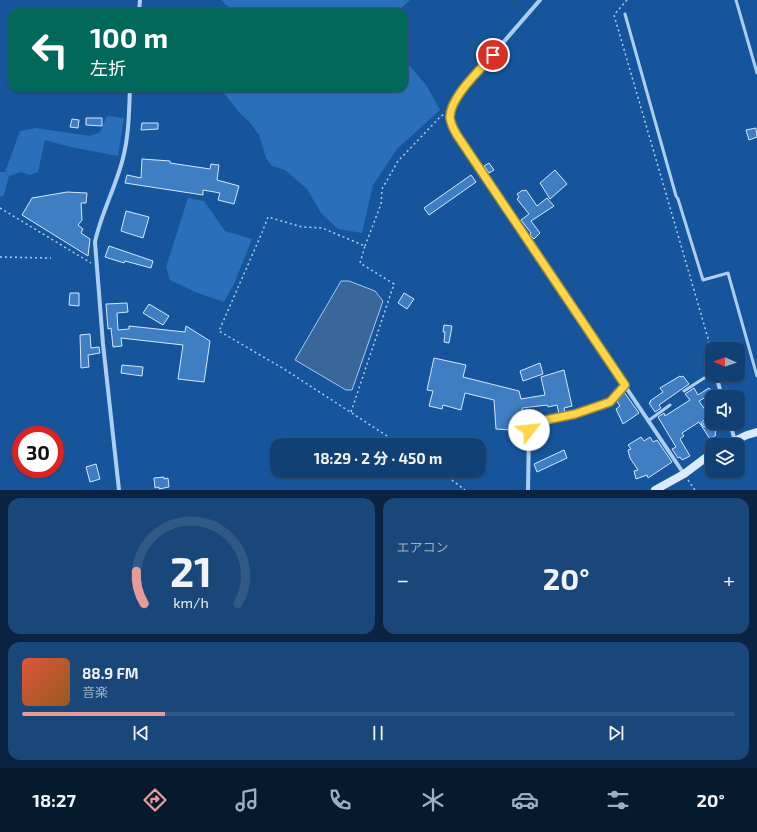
<!DOCTYPE html>
<html lang="ja">
<meta charset="utf-8">
<style>
:root{--surface:#104074;--page:#194779;--text:#f1f3f6;--muted:#9cafc5;--line:#305986;--accent:#e69b98}
body{margin:0;font-family:"Exo 2","Noto Sans JP",sans-serif;background:var(--page);color:var(--text);height:100vh;display:flex;flex-direction:column;font-size:15px;white-space:nowrap}
*{box-sizing:border-box;margin:0}
p{font-size:13px;color:var(--muted)}
.icon{flex:none;width:22px;height:22px;fill:none;stroke:currentColor;stroke-width:2;stroke-linecap:round;stroke-linejoin:round}
.map{position:relative;height:490px;overflow:hidden}
.sheet{display:flex;flex-direction:column;gap:8px;padding:8px;background:#092340;flex:1}
.sheet>*{flex:none}
.guide{position:absolute;left:8px;top:8px;width:400px;height:84px;border-radius:12px;box-shadow:0 1px 3px #0004,0 0 0 1px var(--line);background:#00695c;color:#fff;overflow:hidden}
.needle{width:26px;rotate:272deg}
.tools{position:absolute;left:705px;top:342px;display:grid;gap:8px}
.tools a{display:grid;place-items:center;width:40px;height:40px;border-radius:8px;background:var(--surface);box-shadow:0 1px 3px #0004,0 0 0 1px var(--line);font-size:20px}
.speed{position:absolute;left:12px;top:426px;display:flex;gap:8px;font-size:20px;font-weight:700;text-align:center}
.speed>*{display:grid;place-content:center;width:52px;height:52px;border-radius:50%;background:var(--surface);box-shadow:0 1px 3px #0004,0 0 0 1px var(--line);line-height:1}
.speed .limit{border:6px solid #d22;background:#fff;color:#111}
.pin{position:absolute;display:grid;place-items:center;width:34px;height:34px;color:#fff;margin:-17px;border:2px solid #fff;border-radius:50%;box-shadow:0 1px 4px #0007}
.me{position:absolute;width:44px;margin:-22px;rotate:61deg;stroke-linejoin:round;filter:drop-shadow(0 0 3px #0008)}
.turn{display:flex;align-items:center;gap:14px;height:84px;padding:0 16px;font-size:18px}
.turn .icon{width:52px;height:52px;stroke-width:2.5}
.turn b{display:block;font-size:28px;line-height:34px}
.big{font-size:30px;font-weight:700;line-height:1.1}
.sheet .tile{flex:1;display:flex;flex-direction:column;justify-content:center;gap:6px;min-width:0;padding:0 14px;border-radius:12px;background:var(--page)}
.sheet .dial{align-items:center;gap:0}
.dial svg{height:104px;overflow:visible;fill:none;stroke:var(--line);stroke-width:7;stroke-linecap:round;text-anchor:middle}
.dial text{fill:var(--text);stroke:none}
.song{display:flex;align-items:center;gap:12px}
.cover{width:48px;height:48px;border-radius:6px;background:linear-gradient(135deg,hsl(10 70% 55%),hsl(30 70% 35%))}
.played{height:4px;border-radius:2px;background:linear-gradient(90deg,var(--accent) 20%,var(--line) 20%)}
.keys{display:flex;justify-content:space-around;direction:ltr}
.heat{display:flex;justify-content:space-between;align-items:center;font-size:22px;direction:ltr}
.sheet .tiles{flex:1;display:grid;gap:8px;grid-template-columns:1fr 1fr}
.tile:last-child{grid-column:span 2}
.trip{position:absolute;left:270px;top:438px;width:216px;height:40px;border-radius:12px;background:var(--surface);box-shadow:0 1px 3px #0004,0 0 0 1px var(--line);font-weight:700;line-height:40px;text-align:center}
.dock{display:flex;height:64px;justify-content:space-around;align-items:center;background:#061a2e;color:var(--muted)}
.dock .icon{width:28px;height:28px}
.dock .active{color:var(--accent)}
.dock b{font-size:18px;color:var(--text)}
.map>svg:first-child{display:block}
.green{fill:#2a6fb9}
.water{fill:#3a679a;stroke:#9fcaf5}
.building{fill:#3f7ec2;stroke:#d4e8fd}
.lines{fill:none;stroke-linecap:round;stroke-linejoin:round}
.path{stroke:#accef2;stroke-width:1.5;stroke-dasharray:2 3;stroke-linecap:butt}
.lane{stroke:#accef2;stroke-width:3}
.street{stroke:#accef2;stroke-width:4}
.secondary{stroke:#dbebfc;stroke-width:8}
.route-casing{stroke:#a68a30;stroke-width:10}
.route{stroke:#ffd54a;stroke-width:7}
</style>
<div class="map">
<svg width="757" height="490" viewBox="0 0 757 490">
<rect width="100%" height="100%" fill="#16559b"/>
<path class="green" d="M221,0h189l-13,12h-159l-5,-1z
M404,59l22,26 14,25 -43,39 -24,36 -11,48 -24,-4 -17,-16 -14,-24 -22,-19 -13,-4 -6,-8 -7,-23 -8,-11 -13,-13 -18,-23h184z
M107,116l17,2 -6,38 -48,-9 -25,-7 -7,32 -8,3 -9,-3 -12,4 -5,19 -4,2v-25h5l15,-41 16,-3 54,8 10,-4z
M188,198l16,3 21,30 27,8 -18,45 -10,18 -29,-10 -25,-12 -4,-13z"/>
<path class="water" d="M341,281h8l26,10 8,10 -31,89h-6l-51,-30z"/>
<path class="building" d="M86,118h16v8l-16,-1z
M72,119l7,1 -1,8 -8,-1z
M142,123h16v6l-17,1z
M756,128l1,9 -8,3 -3,-10z
M142,159l28,2v2l40,6 1,-5 8,1 -2,15 22,6 -5,18 -16,-4 2,-7 -17,-3v5l-78,-12 2,-8 14,3z
M489,163l5,7 -5,3 -5,-7z
M555,170l12,14 -17,15 -10,-16z
M471,175l5,7 -47,33 -5,-7z
M523,190l1,1 2,-1 11,16 10,-8 7,8 -23,15 9,12 -6,6 -4,-4 1,-2 -10,-13 8,-6 -12,-15 2,-2 -2,-3z
M67,192l20,1 -1,10h-5l1,17 -4,5 5,4 -2,4 9,6 -2,17 -66,-41 10,-17z
M126,211l23,6 -6,21 -22,-7z
M109,246l44,15 -2,7 -26,-7 -1,2 -19,-6z
M70,293h9v13l-10,-1z
M404,293l10,6 -7,10 -9,-6z
M127,303l1,9 -11,1 1,17 11,-1v-3l56,6 1,-6 24,15 -6,41 -26,-3 5,-34 -62,-7 1,8 -9,1 -2,-19 -3,1 -2,-25z
M149,304l20,12 -6,9 -20,-12z
M444,325l8,1 -3,17 -5,-1 1,-10h-2z
M90,334l1,14 8,-1 1,6 -12,2 1,12 -8,1 -1,-33z
M434,358l32,7 -3,12 56,14 2,8 24,-4 -4,-18 23,-7 8,36 -8,2 1,4 -6,2 -2,-9 -9,2 -1,-2 -25,3 3,23 -29,-2 -2,-29 -29,-7 -4,17 -18,-5 -1,4 -13,-3 4,-15 -6,-1z
M540,363l3,11 -20,7 -3,-10z
M122,365l21,2 -1,9 -21,-3z
M680,376l1,1 2,-1 6,8 -30,21 2,3 -6,4 -6,-9 2,-1 -1,-1 13,-9 -3,-4z
M694,388l4,7 11,-7 4,5 -14,8 7,10 1,-1 3,5 -8,7 -1,2 3,3 6,-3 6,8 -1,1 1,2 -6,4 -11,-17 -17,11 2,3 -4,3 10,17 -8,4 -2,-3 -2,1 -6,-9 4,-2 -18,-30 6,-4 1,3 25,-16 -5,-6z
M624,392l15,21 -16,11 -7,-15 4,-3 -4,-6z
M641,437l3,4 6,-4 3,5 4,-2 15,22 -24,16 -1,-3 -11,4 -2,-8 4,-1 -8,-12 -2,-8 3,-1 -3,-4z
M564,450l3,8 -30,14 -3,-8z
M96,464l4,15 -10,3 -4,-15z
M164,477v2l4,-1 1,9 -10,2v-2l-4,1 -1,-10z"/>
<g class="lines">
<path class="path" d="M627,0l-13,15 98,337
M0,208l91,55
M365,246l16,-42 1,-15 16,-28 43,-45 4,-2
M0,257l51,1
M351,412l43,-128 -34,-21 5,-17 -43,-18 -20,-1 -34,-10 -7,18 -42,96 65,38 117,76
M440,471l25,19
M688,480l7,10"/>
<path class="lane" d="M736,0l21,73
M625,14l51,182 2,3 25,81 25,-7 29,103
M684,391l28,-18
M648,421l22,-16
M704,424l8,-5"/>
<path class="street" d="M540,0l-85,98c-7,14 -5,24 2,37l227,339
M139,12l1,-12
M711,358l1,3
M716,375l6,22
M730,423l5,18
M119,490l-16,-146 -8,-102c6,-29 21,-55 28,-84 6,-23 6,-47 7,-70
M528,490l1,-60 3,-5 4,-3 39,-8 35,-12 15,-17"/>
<path class="secondary" d="M726,445l21,-10 10,-3
M655,490l29,-16 28,-21"/>
</g>
<g class="lines">
<defs>
<path id="route" d="M493,55c-13,15 -44,43 -43,63 1,6 4,12 7,17l168,250 -15,17 -35,12 -39,8 -4,3 -3,5"/>
</defs>
<use href="#route" class="route-casing"/>
<use href="#route" class="route"/>
</g>
</svg>
<div class="tools">
<a><svg class="needle" viewBox="-14 -14 28 28"><path d="M0-13l5 13h-10z" fill="#e53935"/><path d="M0 13l5-13h-10z" fill="#9cafc5"/></svg></a>
<a><svg class="icon" aria-label="sound" viewBox="0 0 24 24"><path d="M4 9h4l5-4v14l-5-4H4zM17 9q2 3 0 6"/></svg></a>
<a><svg class="icon" aria-label="layers" viewBox="0 0 24 24"><path d="M12 4l9 5-9 5-9-5zM3 14l9 5 9-5"/></svg></a>
</div>
<div class="speed"><div class="limit">30</div></div>
<div class="pin" style="left:493px;top:55px;background:#d93025"><svg class="icon" aria-label="arrive" viewBox="0 0 24 24"><path d="M6 21V4h12l-3 4 3 4H6"/></svg></div>
<svg class="me" style="left:529px;top:430px" viewBox="-20 -20 40 40"><circle r="19" fill="#fff"/><path d="M0-13L10 11 0 6-10 11z" fill="#ffd54a"/></svg>
<div class="trip">18:29 · 2 分 · 450 m</div>
<div class="guide">
<div class="turn"><svg class="icon" aria-label="left" viewBox="0 0 24 24"><path d="M17 20v-9H6M10 6l-5 5 5 5"/></svg><div><b>100 m</b>左折</div></div>
</div>
</div>
<section class="sheet">
<div class="tiles">
<div class="tile dial"><svg viewBox="0 0 100 80">
<path d="M14 69A42 42 0 1 1 86 69"/>
<path d="M14 69A42 42 0 0 1 8 44" stroke="#e69b98"/>
<text x="50" y="56" font-size="32" font-weight="700">21</text>
<text x="50" y="72" font-size="11">km/h</text>
</svg></div>
<div class="tile"><p>エアコン</p>
<div class="heat"><a>−</a><b class="big">20°</b><a>+</a></div>
</div>
<div class="tile">
<div class="song"><i class="cover"></i><div><b>88.9 FM</b><p>音楽</p></div></div>
<div class="played"></div>
<div class="keys"><svg class="icon" aria-label="previous" viewBox="0 0 24 24"><path d="M18 5L8 12l10 7zM5 5v14"/></svg><svg class="icon" aria-label="pause" viewBox="0 0 24 24"><path d="M8 5v14M16 5v14"/></svg><svg class="icon" aria-label="next" viewBox="0 0 24 24"><path d="M6 5l10 7-10 7zM19 5v14"/></svg></div>
</div>
</div>
</section>
<nav class="dock">
<b>18:27</b>
<svg class="icon active" aria-label="directions" viewBox="0 0 24 24"><path d="M12 3l9 9-9 9-9-9zM9 14v-3h6M13 9l2 2-2 2"/></svg>
<svg class="icon" aria-label="music" viewBox="0 0 24 24"><path d="M9 18V5l10-2v13"/><circle cx="6" cy="18" r="3"/><circle cx="16" cy="16" r="3"/></svg>
<svg class="icon" aria-label="phone" viewBox="0 0 24 24"><path d="M5 4h4l2 5-3 2q2 4 5 5l2-3 5 2v4C11 20 4 13 5 4z"/></svg>
<svg class="icon" aria-label="climate" viewBox="0 0 24 24"><path d="M12 3v18M4 7l16 10M4 17L20 7"/></svg>
<svg class="icon" aria-label="car" viewBox="0 0 24 24"><path d="M5 17H2v-5l4-1 3-4h7l3 4 3 1v5h-3M9 17h6M6 11h13"/><circle cx="7" cy="17" r="2"/><circle cx="17" cy="17" r="2"/></svg>
<svg class="icon" aria-label="filters" viewBox="0 0 24 24"><path d="M4 7h16M4 17h16"/><circle cx="9" cy="7" r="2"/><circle cx="15" cy="17" r="2"/></svg>
<b>20°</b>
</nav>
